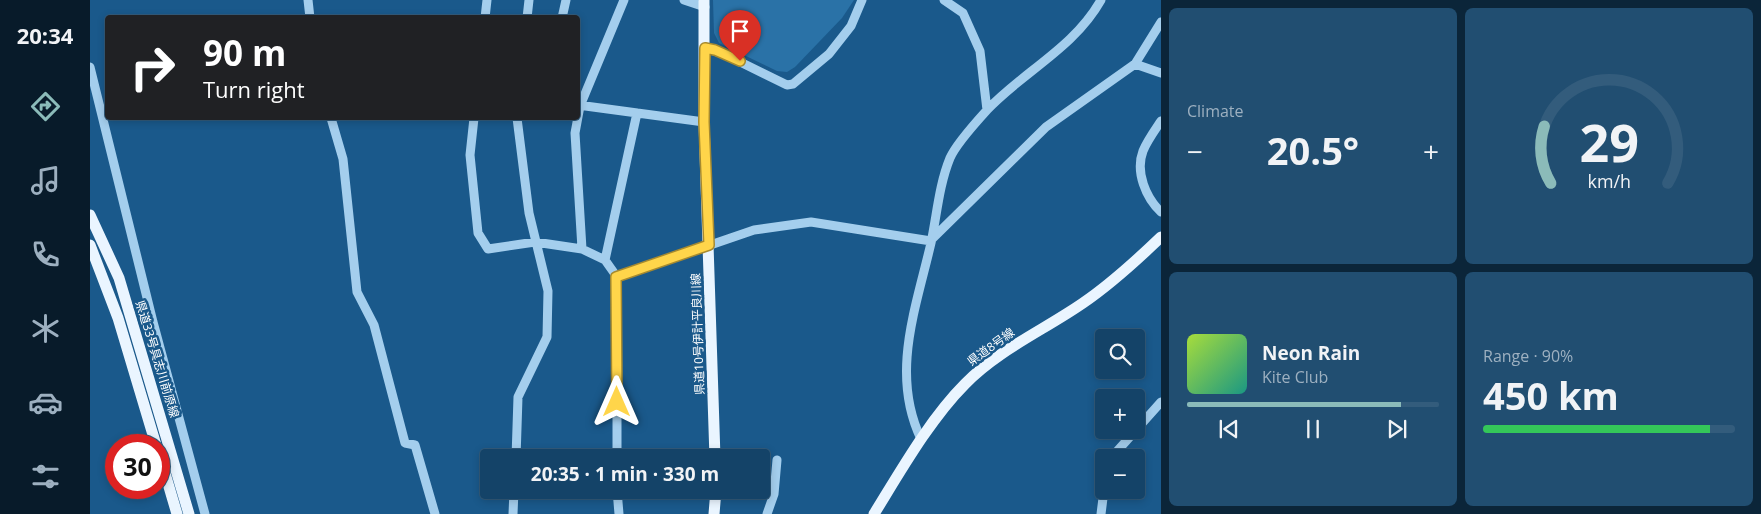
<!DOCTYPE html>
<meta charset="utf-8">
<style>
:root{--surface:#144368;--page:#214e71;--text:#f1f3f6;--muted:#9db0c0;--line:#335c7c;--accent:#8bbbb9}
body{margin:0;font-family:"Open Sans","Noto Sans JP",sans-serif;background:var(--page);color:var(--text);height:100vh;display:flex;flex-direction:column;font-size:19px;white-space:nowrap}
*{box-sizing:border-box;margin:0}
p{font-size:16px;color:var(--muted)}
.icon{flex:none;width:28px;height:28px;fill:none;stroke:currentColor;stroke-width:2;stroke-linecap:round;stroke-linejoin:round}
.map{position:relative;flex:1;overflow:hidden}
.side{display:flex;flex-direction:column;gap:8px;padding:8px;background:#0b2539;width:600px}
.side>*{flex:none}
.top-card{position:absolute;left:15px;top:15px;width:475px;height:105px;border-radius:5px;box-shadow:0 2px 8px #0003,0 0 0 1px var(--line);background:#202124;color:#fff;overflow:hidden}
.buttons{position:absolute;left:1005px;top:329px;display:grid;gap:10px}
.buttons a{display:grid;place-items:center;width:50px;height:50px;border-radius:5px;background:var(--surface);box-shadow:0 2px 8px #0003,0 0 0 1px var(--line);font-size:25px}
.speed{position:absolute;left:15px;top:434px;display:flex;gap:10px;font-size:25px;font-weight:700;text-align:center}
.speed>*{display:grid;place-content:center;width:65px;height:65px;border-radius:50%;background:var(--surface);box-shadow:0 2px 8px #0003,0 0 0 1px var(--line);line-height:1}
.speed .limit{border:8px solid #d22;background:#fff;color:#111}
.pin{position:absolute;display:grid;place-items:center;width:42px;height:42px;color:#fff;margin:-51px -21px;border-radius:50% 50% 50% 0;rotate:-45deg;box-shadow:0 0 5px #0007}
.pin .icon{rotate:45deg}
.me{position:absolute;width:55px;margin:-28px;rotate:0deg;stroke-linejoin:round;filter:drop-shadow(0 0 4px #0008)}
.turn{display:flex;align-items:center;gap:18px;height:105px;padding:0 15px;font-size:22px}
.turn .icon{width:65px;height:65px;stroke-width:2.5}
.turn b{display:block;font-size:35px;line-height:42px}
.big{font-size:38px;font-weight:700;line-height:1.1}
.side .tile{flex:1;display:flex;flex-direction:column;justify-content:center;gap:8px;min-width:0;padding:0 18px;border-radius:8px;background:var(--page)}
.side .dial{align-items:center;gap:0}
.dial svg{height:130px;overflow:visible;fill:none;stroke:var(--line);stroke-width:7;stroke-linecap:round;text-anchor:middle}
.dial text{fill:var(--text);stroke:none}
.song{display:flex;align-items:center;gap:15px}
.cover{width:60px;height:60px;border-radius:8px;background:linear-gradient(135deg,hsl(80 70% 55%),hsl(170 70% 35%))}
.played{height:5px;border-radius:2px;background:linear-gradient(90deg,var(--accent) 85%,var(--line) 85%)}
.keys{display:flex;justify-content:space-around;direction:ltr}
.heat{display:flex;justify-content:space-between;align-items:center;font-size:28px;direction:ltr}
.charge{height:8px;border-radius:4px;background:linear-gradient(90deg,#34c759 90%,var(--line) 0)}
.side .tiles{flex:1;display:grid;gap:8px;grid-template-columns:repeat(2,1fr)}
.trip{position:absolute;left:390px;top:449px;width:290px;height:50px;border-radius:5px;background:var(--surface);box-shadow:0 2px 8px #0003,0 0 0 1px var(--line);font-weight:700;line-height:50px;text-align:center}
main{display:flex;flex:1;min-height:0}
.dock{display:flex;flex-direction:column;width:90px;justify-content:space-around;align-items:center;background:#081b2a;color:var(--muted)}
.dock .icon{width:35px;height:35px}
.dock .current{color:var(--accent)}
.dock b{font-size:22px;color:var(--text)}
.map>svg:first-child{display:block}
.green{fill:#2a72a7}
.lines{fill:none;stroke-linecap:round;stroke-linejoin:round}
.minor{stroke:#a4ceed;stroke-width:9}
.major{stroke:#eaf5ff;stroke-width:11}
.route-casing{stroke:#a68a30;stroke-width:12}
.route{stroke:#ffd54a;stroke-width:9}
.labels{text-anchor:middle;stroke-width:5;stroke-linejoin:round;paint-order:stroke}
.street-label{font-size:12px;fill:#fff;stroke:#1a598b}
</style>
<main>
<nav class="dock">
<b>20:34</b>
<svg class="icon current" aria-label="directions" viewBox="0 0 24 24"><path d="M12 3l9 9-9 9-9-9zM9 14v-3h6M13 9l2 2-2 2"/></svg>
<svg class="icon" aria-label="music" viewBox="0 0 24 24"><path d="M9 18V5l10-2v13"/><circle cx="6" cy="18" r="3"/><circle cx="16" cy="16" r="3"/></svg>
<svg class="icon" aria-label="phone" viewBox="0 0 24 24"><path d="M5 4h4l2 5-3 2q2 4 5 5l2-3 5 2v4C11 20 4 13 5 4z"/></svg>
<svg class="icon" aria-label="climate" viewBox="0 0 24 24"><path d="M12 3v18M4 7l16 10M4 17L20 7"/></svg>
<svg class="icon" aria-label="car" viewBox="0 0 24 24"><path d="M5 17H2v-5l4-1 3-4h7l3 4 3 1v5h-3M9 17h6M6 11h13"/><circle cx="7" cy="17" r="2"/><circle cx="17" cy="17" r="2"/></svg>
<svg class="icon" aria-label="filters" viewBox="0 0 24 24"><path d="M4 7h16M4 17h16"/><circle cx="9" cy="7" r="2"/><circle cx="15" cy="17" r="2"/></svg>
</nav>
<div class="map">
<svg width="1071" height="514" viewBox="0 0 1071 514">
<rect width="100%" height="100%" fill="#1a598b"/>
<path class="green" d="M623,0h141l-12,18 -47,49 -8,5 -10,-1 -58,-28 -5,-10z"/>
<g class="lines">
<path class="minor" d="M218,0l2,18
M594,0l21,7
M854,0l19,13 17,38 7,59
M395,18l2,-18
M437,18l2,-18
M472,18l4,-18
M615,48l21,7 61,30 6,-1 36,-30 22,-28 11,-26
M1045,64l26,9
M0,67l63,255 52,192
M488,105l126,17
M241,118l12,41 14,133 17,33 31,118 10,2 20,69
M384,118l-4,37 8,78 10,16 47,-7 47,7 23,11 12,17v181
M1071,121c-6,9 -14,20 -18,30 -8,21 3,47 18,61
M841,240l115,-113 89,-63 26,-42
M492,249l-7,-116 5,-27 44,-106
M515,260l32,-147
M527,277l137,-47 57,-8 120,19
M1046,430l25,-28
M831,439c-31,-65 -5,-131 10,-196 6,-29 8,-58 19,-85 6,-14 27,-37 37,-48 37,-39 87,-62 114,-110
M426,458l2,-61 29,-60 1,-46 -19,-78 -12,-95
M1021,458l25,-28
M527,490l2,24
M423,514l1,-24
M677,514l7,-20 3,-34
M1011,514l3,-24"/>
<path class="major" d="M614,0v122l11,336
M0,215l29,63 70,236
M0,245l28,73 38,127
M69,453l18,61
M624,514l2,-24
M784,514c26,-42 56,-95 91,-130 33,-34 79,-54 118,-81 28,-19 54,-43 78,-66"/>
</g>
<g class="lines">
<defs>
<path id="route" d="M527,402l-1,-125 93,-32 -5,-123 1,-74 10,2 25,11"/>
</defs>
<use href="#route" class="route-casing"/>
<use href="#route" class="route"/>
</g>
<g class="labels">
<g class="street-label">
<text transform="translate(608 334) rotate(-92)" y="4">県道10号伊計平良川線</text>
<text transform="translate(901 347) rotate(-36)" y="4">県道8号線</text>
<text transform="translate(67 359) rotate(73)" y="4">県道33号具志川前原線</text>
</g>
</g>
</svg>
<div class="buttons">
<a><svg class="icon" aria-label="search" viewBox="0 0 24 24"><circle cx="10" cy="10" r="6"/><path d="M15 15l6 6"/></svg></a>
<a>+</a>
<a>−</a>
</div>
<div class="speed"><div class="limit">30</div></div>
<div class="pin" style="left:650px;top:61px;background:#d93025"><svg class="icon" aria-label="arrive" viewBox="0 0 24 24"><path d="M6 21V4h12l-3 4 3 4H6"/></svg></div>
<svg class="me" style="left:527px;top:402px" viewBox="-20 -20 40 40"><path d="M0-17L14 15 0 8-14 15z" fill="#ffd54a" stroke="#fff" stroke-width="4"/></svg>
<div class="trip">20:35 · 1 min · 330 m</div>
<div class="top-card">
<div class="turn"><svg class="icon" aria-label="right" viewBox="0 0 24 24"><path d="M7 20v-9h11M14 6l5 5-5 5"/></svg><div><b>90 m</b>Turn right</div></div>
</div>
</div>
<section class="side">
<div class="tiles">
<div class="tile"><p>Climate</p>
<div class="heat"><a>−</a><b class="big">20.5°</b><a>+</a></div>
</div>
<div class="tile dial"><svg viewBox="0 0 100 80">
<path d="M14 69A42 42 0 1 1 86 69"/>
<path d="M14 69A42 42 0 0 1 10 34" stroke="#8bbbb9"/>
<text x="50" y="56" font-size="32" font-weight="700">29</text>
<text x="50" y="72" font-size="11">km/h</text>
</svg></div>
<div class="tile">
<div class="song"><i class="cover"></i><div><b>Neon Rain</b><p>Kite Club</p></div></div>
<div class="played"></div>
<div class="keys"><svg class="icon" aria-label="previous" viewBox="0 0 24 24"><path d="M18 5L8 12l10 7zM5 5v14"/></svg><svg class="icon" aria-label="pause" viewBox="0 0 24 24"><path d="M8 5v14M16 5v14"/></svg><svg class="icon" aria-label="next" viewBox="0 0 24 24"><path d="M6 5l10 7-10 7zM19 5v14"/></svg></div>
</div>
<div class="tile"><p>Range · 90%</p><b class="big">450 km</b><div class="charge"></div></div>
</div>
</section>
</main>
